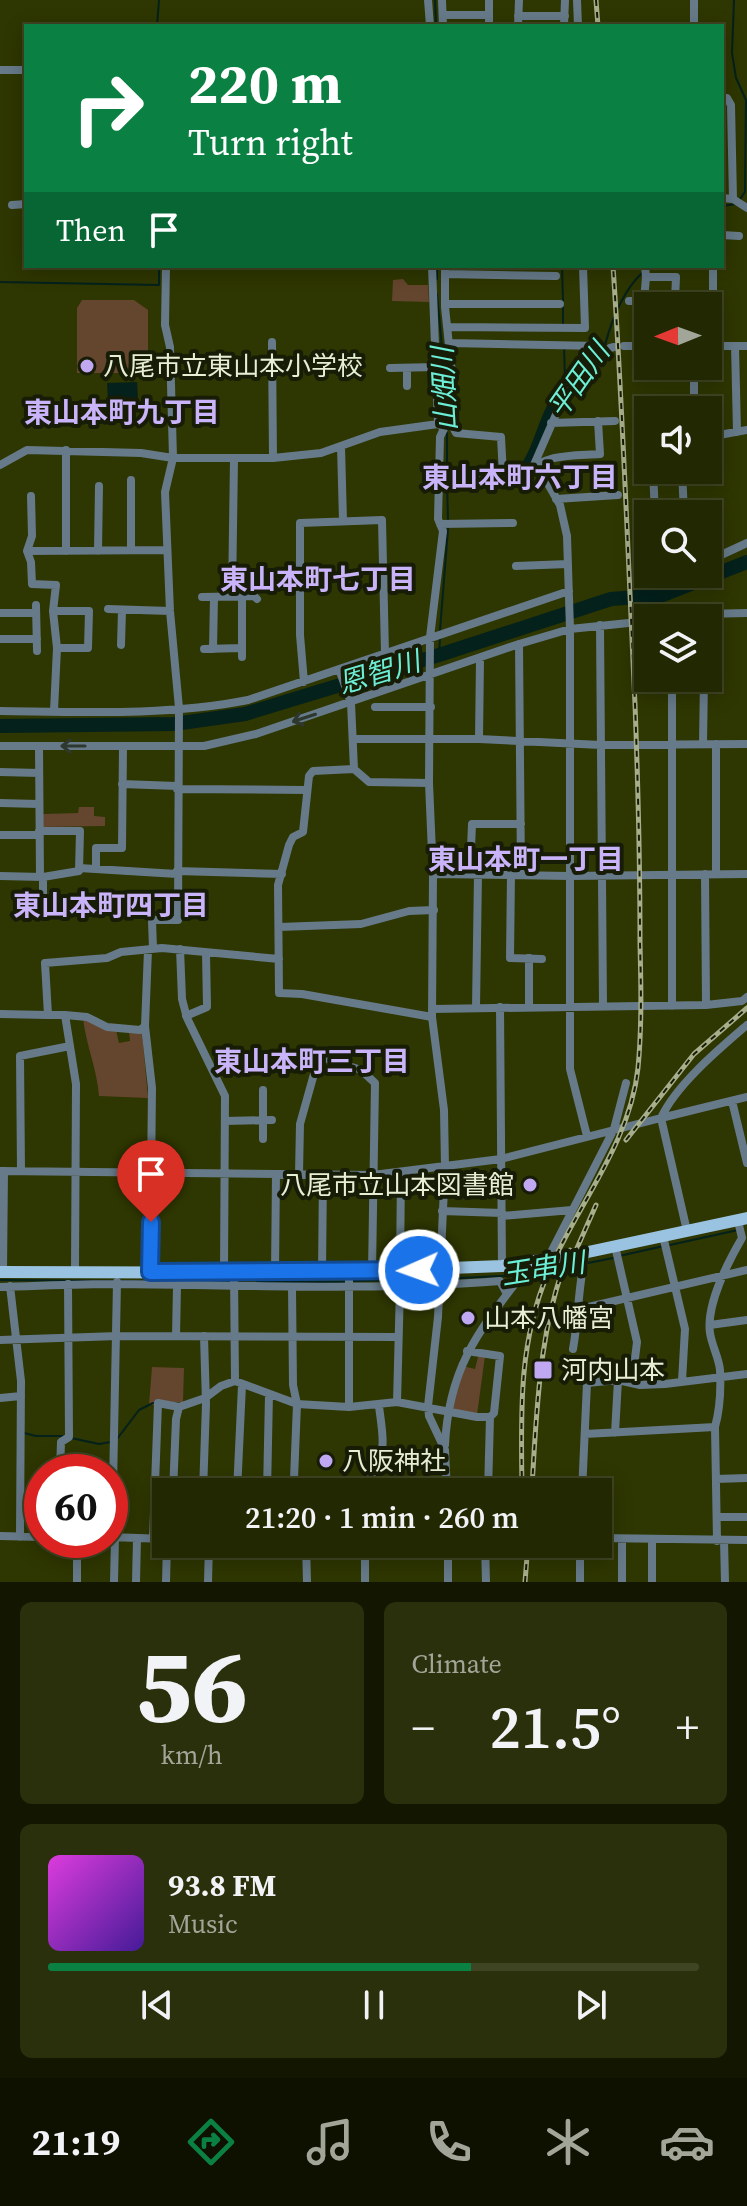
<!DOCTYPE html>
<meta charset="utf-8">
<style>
:root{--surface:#222801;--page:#2a300b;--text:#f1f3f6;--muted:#a2a699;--line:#3f4423;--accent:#0b8043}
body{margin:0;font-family:"Source Serif 4","Noto Sans JP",serif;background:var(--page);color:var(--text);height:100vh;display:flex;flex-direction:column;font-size:30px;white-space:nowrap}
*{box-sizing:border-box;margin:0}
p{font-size:26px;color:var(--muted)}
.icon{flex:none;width:44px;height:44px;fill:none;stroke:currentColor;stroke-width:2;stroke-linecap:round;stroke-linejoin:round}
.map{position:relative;height:1582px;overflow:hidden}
.drawer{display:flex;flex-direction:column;gap:20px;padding:20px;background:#131601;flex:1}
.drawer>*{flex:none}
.banner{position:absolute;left:24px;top:24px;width:700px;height:244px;border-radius:0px;box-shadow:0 4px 20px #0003,0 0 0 2px var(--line);background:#0b8043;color:#fff;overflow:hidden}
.needle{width:52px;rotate:269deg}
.controls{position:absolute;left:634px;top:292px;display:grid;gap:16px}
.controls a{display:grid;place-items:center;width:88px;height:88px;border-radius:0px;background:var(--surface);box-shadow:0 4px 20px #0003,0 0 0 2px var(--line);font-size:40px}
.speed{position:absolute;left:24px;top:1454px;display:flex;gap:16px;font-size:40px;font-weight:700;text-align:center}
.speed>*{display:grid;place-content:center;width:104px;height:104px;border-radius:50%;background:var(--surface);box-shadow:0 4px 20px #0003,0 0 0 2px var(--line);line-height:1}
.speed .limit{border:12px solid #d22;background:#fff;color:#111}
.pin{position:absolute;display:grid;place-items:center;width:68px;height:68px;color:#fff;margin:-82px -34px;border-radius:50% 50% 50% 0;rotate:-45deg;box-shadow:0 0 8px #0007}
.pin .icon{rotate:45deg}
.me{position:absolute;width:88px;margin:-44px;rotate:268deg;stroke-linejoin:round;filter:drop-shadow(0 0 6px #0008)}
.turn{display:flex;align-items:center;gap:28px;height:168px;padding:0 32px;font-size:36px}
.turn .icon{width:104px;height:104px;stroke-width:2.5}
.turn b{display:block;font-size:56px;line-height:68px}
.then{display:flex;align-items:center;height:76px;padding:0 32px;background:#0003;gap:16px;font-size:30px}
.big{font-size:60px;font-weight:600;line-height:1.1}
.drawer .card{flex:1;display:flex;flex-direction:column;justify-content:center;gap:12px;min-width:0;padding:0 28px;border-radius:12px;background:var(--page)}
.drawer .dial{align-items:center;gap:0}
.dial b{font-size:104px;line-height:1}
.song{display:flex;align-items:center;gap:24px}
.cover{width:96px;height:96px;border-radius:12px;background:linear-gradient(135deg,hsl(300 70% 55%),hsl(260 70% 35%))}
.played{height:8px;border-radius:4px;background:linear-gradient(90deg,var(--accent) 65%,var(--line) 65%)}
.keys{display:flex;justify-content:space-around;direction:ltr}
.heat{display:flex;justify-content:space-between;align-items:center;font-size:44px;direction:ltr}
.drawer .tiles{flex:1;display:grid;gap:20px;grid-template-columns:1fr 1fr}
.card:last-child{grid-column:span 2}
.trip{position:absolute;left:152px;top:1478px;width:460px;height:80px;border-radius:0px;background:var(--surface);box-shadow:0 4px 20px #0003,0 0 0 2px var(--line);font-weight:600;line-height:80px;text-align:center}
.tabs{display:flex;height:128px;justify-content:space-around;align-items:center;background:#0e1000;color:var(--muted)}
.tabs .icon{width:56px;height:56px}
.tabs .on{color:var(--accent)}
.tabs b{font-size:36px;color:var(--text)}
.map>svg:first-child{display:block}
.green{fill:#64452d}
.water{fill:#04211c}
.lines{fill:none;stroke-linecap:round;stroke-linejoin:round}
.stream{stroke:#04211c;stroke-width:2}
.river{stroke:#04211c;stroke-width:14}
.minor{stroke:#667a89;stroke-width:8}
.primary{stroke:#99c3e1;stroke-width:12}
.rail-casing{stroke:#a7ae8b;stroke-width:5}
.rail{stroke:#171c07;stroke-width:2;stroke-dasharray:6;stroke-linecap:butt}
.oneway{stroke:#2f382e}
.route-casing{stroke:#114b97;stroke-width:20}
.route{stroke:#1a73e8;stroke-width:14}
.poi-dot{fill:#c1a8f3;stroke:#171c07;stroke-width:3}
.labels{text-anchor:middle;stroke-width:8;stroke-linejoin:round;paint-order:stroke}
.poi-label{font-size:26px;fill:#e7eed4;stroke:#171c07;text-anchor:start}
.water-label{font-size:28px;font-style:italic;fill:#6cefd6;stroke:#171c07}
.neighbourhood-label{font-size:28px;font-weight:bold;fill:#c9b3f9;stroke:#171c07}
</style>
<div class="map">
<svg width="747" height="1582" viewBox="0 0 747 1582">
<rect width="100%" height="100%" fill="#2e3601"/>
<path class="green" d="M403,279l5,6h20l1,17 -37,-1 1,-21z
M82,300h52l14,10v63h-71v-65z
M79,807h15v9l11,1v9l-63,1v-13l36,-1z
M83,1018l33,12 3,13 11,-2 -1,-10 13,1 6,66 -49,-2c-2,-27 -13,-51 -16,-78z
M485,1356l-8,59 -27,-5 13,-44 12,3 3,-12z
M152,1367l32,1 -1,34h-24l-3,3h-7z"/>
<path class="water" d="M137,382l1,17 -30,1 -1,-17z"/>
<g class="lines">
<path class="stream" d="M435,0l1,26
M734,0l-2,53 4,25 10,22 -1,92 -5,7
M157,26l2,-26
M722,206l14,-2
M562,266l1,35
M437,279v-13
M0,282l159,3v-19
M437,294l6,64 1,61
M563,307v18
M605,345c7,-26 17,-53 37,-72
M564,347l1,32 3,9
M577,379l25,-29
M447,474v-41
M447,481l1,41
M440,630l8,-101
M439,655l1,-18
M670,1245l68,-15
M619,1256l45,-10
M588,1263l25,-5
M525,1274l53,-8
M441,1279l78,-4
M0,1280l231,2
M353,1281l82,-2
M257,1282h90
M24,1433l12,3h27
M71,1438l28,6 12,-2
M117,1439l22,-29 14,-7"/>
<path class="river" d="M512,473l12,-1c20,-25 20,-61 44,-83
M0,726l174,-2 71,-10 194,-59 172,-56 52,-4 84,-33"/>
<path class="minor" d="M428,0l2,26
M442,0l1,26
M577,0l1,26
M443,15h46
M518,16h47
M489,26v-26
M518,26l1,-26
M564,26l1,-26
M694,26v-26
M0,70h26
M722,98h5l4,7 2,94
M722,198l11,1 14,9
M12,205l14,-1
M722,235l17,1
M432,266l6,158
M445,266v41l7,67 -3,44 -9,19 -2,82 5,12 -13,106 -1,146 4,93 -1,141 12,93 1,57 -7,150 -10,89 1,10 16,34 2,42
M645,266l1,11h30l-1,24
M445,274l111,2
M629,301h48
M644,301l2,-24
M445,304h115
M448,327l137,1 -2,-62
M272,342l1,116
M450,343l150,3 6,6
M624,346h24
M709,346h38
M713,346v-80
M735,346l2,86
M390,368l47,-1
M407,368v18
M657,377l37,-1
M658,405l36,-1v-38
M449,419l7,14 45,4 2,38
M551,423l64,-2
M708,437l39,-7
M341,446l2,75
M66,450v101
M0,465l27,-15 114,3 32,5h100l48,-5 59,-21 58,-8 6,4
M653,470l2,44
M682,470l2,44
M439,477l87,-3c19,-21 48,-18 74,-20l-2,-33
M31,496l1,40 -5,15 4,11 1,22 24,1 -3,26 4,37 -3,63
M556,499l62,-4
M440,524l73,-1
M131,550v-70
M27,551l140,-1
M98,551l1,-65
M708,561l39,-18
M516,566l52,-2
M636,580l17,-1 17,-5
M232,596l2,-137
M242,596v61
M202,597l52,-1 3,3
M36,605l1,46
M108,609l62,2
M53,611h36l-1,37h-31
M0,613h36
M682,618l22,-4 43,-1
M600,625l3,381
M0,639h37
M519,644l2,230
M121,645l1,-35
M204,649l38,-1
M213,649l1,-52
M339,669l12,34 3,66
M672,678v328
M304,682l-4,-47v-112l82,-3 3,134
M375,707h56
M0,711c82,1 167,5 248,-11l321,-109
M354,739h125l122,6 146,-1
M479,739l1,-80
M703,744l1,-66
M716,744v130
M0,746h204l52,-12 263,-90 51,-15 78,-8
M39,746l1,131
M0,772l39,1
M429,783l-60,-1 -15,-13 -41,2 -4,5 -6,56 -10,5 -4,8 -11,40 1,108 23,1 130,23
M122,784l55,2
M177,789l130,1
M0,803l38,1
M0,835h39
M471,848l1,-24h49
M79,868l98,6
M96,868v-20h26l1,-102
M177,871l105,3
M433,874l137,2 177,-2
M511,874l-1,84 32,1
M705,874l1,131
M0,876l43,1 36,-6 1,-40h-41
M43,877v21
M279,927l82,-3 48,-13 25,-1
M153,949l-1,-29h26l1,-212 -9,-97 -5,-119 8,-34 -3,-111 -5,-22 1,-59
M180,949l2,50 5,19 38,78 -1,177
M529,1006v-48
M476,1007l2,-133
M500,1007l2,259
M432,1009l274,-4 36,-4 5,-4
M0,1014l48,1 -3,-52 62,-5 14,-6 41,-4 117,11
M48,1015h17l11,69 -1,186
M65,1015l22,2 20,10 33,3 5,-4 3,-76
M186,1016l21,-9 -1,-54
M145,1026l7,62 -2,184
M306,1052l55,18 14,13 -3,189
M263,1090v49
M732,1101l15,62
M225,1121l47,-1
M587,1136l-17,-67v-440l-3,-93 -7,-31 -17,-30 -10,-8 31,-71 26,-24 20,-24 4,-1
M0,1171l373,4 128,-16 160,-41c15,-33 58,-69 86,-93
M21,1171l-1,-115 50,-10
M299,1174l1,-50 19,-68
M442,1211l60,2
M502,1216l70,-6
M687,1231l-26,-113 86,-21
M663,1236l22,93 -3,52
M615,1246l22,96 -5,41
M548,1258l66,-129 12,-46
M400,1271l1,-99
M3,1272l1,-101
M349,1272v135
M234,1273l1,108 62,23 52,3 48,-5 80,15h13l-2,75
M275,1273l1,-99
M322,1273l1,-98
M10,1286l11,95 -1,156
M0,1287c39,-1 77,-3 116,-3 128,1 256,7 384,-3l7,13
M292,1288l1,97 4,19 -3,75
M580,1309l167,-39
M710,1325l37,-5
M176,1336l1,-50
M0,1340l118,-4 280,1
M573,1349c6,-33 5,-65 13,-97
M467,1351l33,5 -6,57 -4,4
M0,1398l21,-2
M397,1402l3,-115
M615,1433l3,-53
M585,1434l130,-7
M445,1445c4,-83 38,-119 86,-182
M60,1472l1,-30 8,-5 -1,-153
M716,1479l31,-1
M173,1492l3,-73 3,-12 26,-9 16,-12 14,-5
M203,1492l3,-88 -2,-68
M237,1492l5,-107
M267,1492l2,-98
M365,1492c1,-13 10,-17 14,-28 7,-19 2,-40 0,-58
M582,1492l5,-109 31,-3 22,5 25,-1 82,-10
M717,1517h30
M0,1536l42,1
M110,1537l56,2
M112,1537l5,-255
M598,1538l149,2
M153,1539l5,-136 21,4
M622,1540v42
M652,1540v42
M724,1540l1,42
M717,1541l-2,-114c5,-18 6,-38 5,-57 -1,-12 -8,-24 -10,-37 -4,-28 18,-71 32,-95l-4,-17
M306,1544l1,38
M448,1544v38
M485,1544l1,38
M580,1544v38
M77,1582v-42
M114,1582l1,-45
M136,1582l1,-44
M166,1582l1,-38
M208,1582l1,-38
M365,1582v-38"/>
<path class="primary" d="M0,1272l322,1 180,-7 72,-11 173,-37"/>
<defs>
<path id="rail" d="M596,0l2,26
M626,1140l68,-86 53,-46
M570,1264l26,-59
M532,1486c5,-78 7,-162 38,-236
M522,1489c-1,-74 -4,-146 26,-216 29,-68 82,-129 90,-205 4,-41 3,-84 2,-125 0,-80 -2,-159 -5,-239 -7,-146 -12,-292 -22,-438
M525,1582l3,-38"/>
</defs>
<use href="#rail" class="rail-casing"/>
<use href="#rail" class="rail"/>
</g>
<defs><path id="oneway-shaft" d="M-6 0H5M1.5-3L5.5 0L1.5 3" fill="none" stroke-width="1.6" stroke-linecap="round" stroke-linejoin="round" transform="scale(2)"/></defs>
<g class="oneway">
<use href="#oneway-shaft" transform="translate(304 718) rotate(162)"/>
<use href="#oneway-shaft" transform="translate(73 746) rotate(180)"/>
</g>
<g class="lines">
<defs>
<path id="route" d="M151,1222l-1,50 269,-2"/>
</defs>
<use href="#route" class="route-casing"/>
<use href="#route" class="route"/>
</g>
<g class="poi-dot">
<circle cx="87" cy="366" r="8"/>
<circle cx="530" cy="1185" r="8"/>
<circle cx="468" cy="1318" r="8"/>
<rect x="533" y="1360" width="20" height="20" rx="4"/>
<circle cx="326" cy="1461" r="8"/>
</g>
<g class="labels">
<g class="poi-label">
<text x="103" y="375">八尾市立東山本小学校</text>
<text x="514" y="1194" text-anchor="end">八尾市立山本図書館</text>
<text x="484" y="1327">山本八幡宮</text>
<text x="561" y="1379">河内山本</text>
<text x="342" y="1470">八阪神社</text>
</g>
<g class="water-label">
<text transform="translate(578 380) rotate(-55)" y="10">平田川</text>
<text transform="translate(444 389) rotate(-93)" y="10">山畑川</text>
<text transform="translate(379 672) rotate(-17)" y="10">恩智川</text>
<text transform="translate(543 1268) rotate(-9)" y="10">玉串川</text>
</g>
<g class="neighbourhood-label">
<text x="122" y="422">東山本町九丁目</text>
<text x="520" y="487">東山本町六丁目</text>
<text x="318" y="589">東山本町七丁目</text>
<text x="526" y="869">東山本町一丁目</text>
<text x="111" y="915">東山本町四丁目</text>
<text x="312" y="1071">東山本町三丁目</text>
</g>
</g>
</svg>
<div class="controls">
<a><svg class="needle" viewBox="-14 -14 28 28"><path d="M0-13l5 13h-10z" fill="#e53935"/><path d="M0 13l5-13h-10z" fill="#a2a699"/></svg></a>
<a><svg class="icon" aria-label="sound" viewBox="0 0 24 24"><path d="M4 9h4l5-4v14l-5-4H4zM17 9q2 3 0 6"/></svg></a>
<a><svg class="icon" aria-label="search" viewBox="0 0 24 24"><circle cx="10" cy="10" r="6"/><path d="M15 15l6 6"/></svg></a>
<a><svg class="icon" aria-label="layers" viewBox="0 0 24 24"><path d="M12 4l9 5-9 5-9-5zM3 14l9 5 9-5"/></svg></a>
</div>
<div class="speed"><div class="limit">60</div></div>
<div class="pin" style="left:151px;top:1222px;background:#d93025"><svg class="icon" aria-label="arrive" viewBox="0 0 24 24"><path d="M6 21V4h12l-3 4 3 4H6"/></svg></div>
<svg class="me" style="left:419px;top:1270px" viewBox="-20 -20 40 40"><circle r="17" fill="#1a73e8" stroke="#fff" stroke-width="3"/><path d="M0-11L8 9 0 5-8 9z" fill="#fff"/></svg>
<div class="trip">21:20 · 1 min · 260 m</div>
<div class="banner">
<div class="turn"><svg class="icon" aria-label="right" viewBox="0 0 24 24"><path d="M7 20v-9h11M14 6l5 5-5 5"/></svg><div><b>220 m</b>Turn right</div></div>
<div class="then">Then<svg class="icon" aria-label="arrive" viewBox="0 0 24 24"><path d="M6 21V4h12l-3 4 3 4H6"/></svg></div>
</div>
</div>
<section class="drawer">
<div class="tiles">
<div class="card dial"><b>56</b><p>km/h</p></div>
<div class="card"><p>Climate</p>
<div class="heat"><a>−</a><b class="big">21.5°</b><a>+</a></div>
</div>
<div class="card">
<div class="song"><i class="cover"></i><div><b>93.8 FM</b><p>Music</p></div></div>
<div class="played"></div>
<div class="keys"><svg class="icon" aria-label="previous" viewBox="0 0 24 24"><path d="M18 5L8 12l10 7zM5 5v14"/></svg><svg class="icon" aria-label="pause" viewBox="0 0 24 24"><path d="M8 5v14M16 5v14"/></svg><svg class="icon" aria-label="next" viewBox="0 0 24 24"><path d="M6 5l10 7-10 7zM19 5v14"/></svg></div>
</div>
</div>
</section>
<nav class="tabs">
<b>21:19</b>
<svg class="icon on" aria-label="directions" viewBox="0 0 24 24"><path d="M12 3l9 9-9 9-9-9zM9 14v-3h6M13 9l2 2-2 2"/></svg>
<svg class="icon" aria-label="music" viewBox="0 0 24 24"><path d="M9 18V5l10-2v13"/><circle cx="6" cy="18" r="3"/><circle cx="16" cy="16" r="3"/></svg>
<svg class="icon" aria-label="phone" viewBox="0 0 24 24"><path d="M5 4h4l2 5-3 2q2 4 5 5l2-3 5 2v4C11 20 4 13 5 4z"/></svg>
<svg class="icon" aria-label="climate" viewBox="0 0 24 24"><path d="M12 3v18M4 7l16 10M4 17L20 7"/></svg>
<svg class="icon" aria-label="car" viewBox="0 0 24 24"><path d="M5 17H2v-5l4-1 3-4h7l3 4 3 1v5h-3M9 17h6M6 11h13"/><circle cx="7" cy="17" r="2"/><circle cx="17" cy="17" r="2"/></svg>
</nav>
